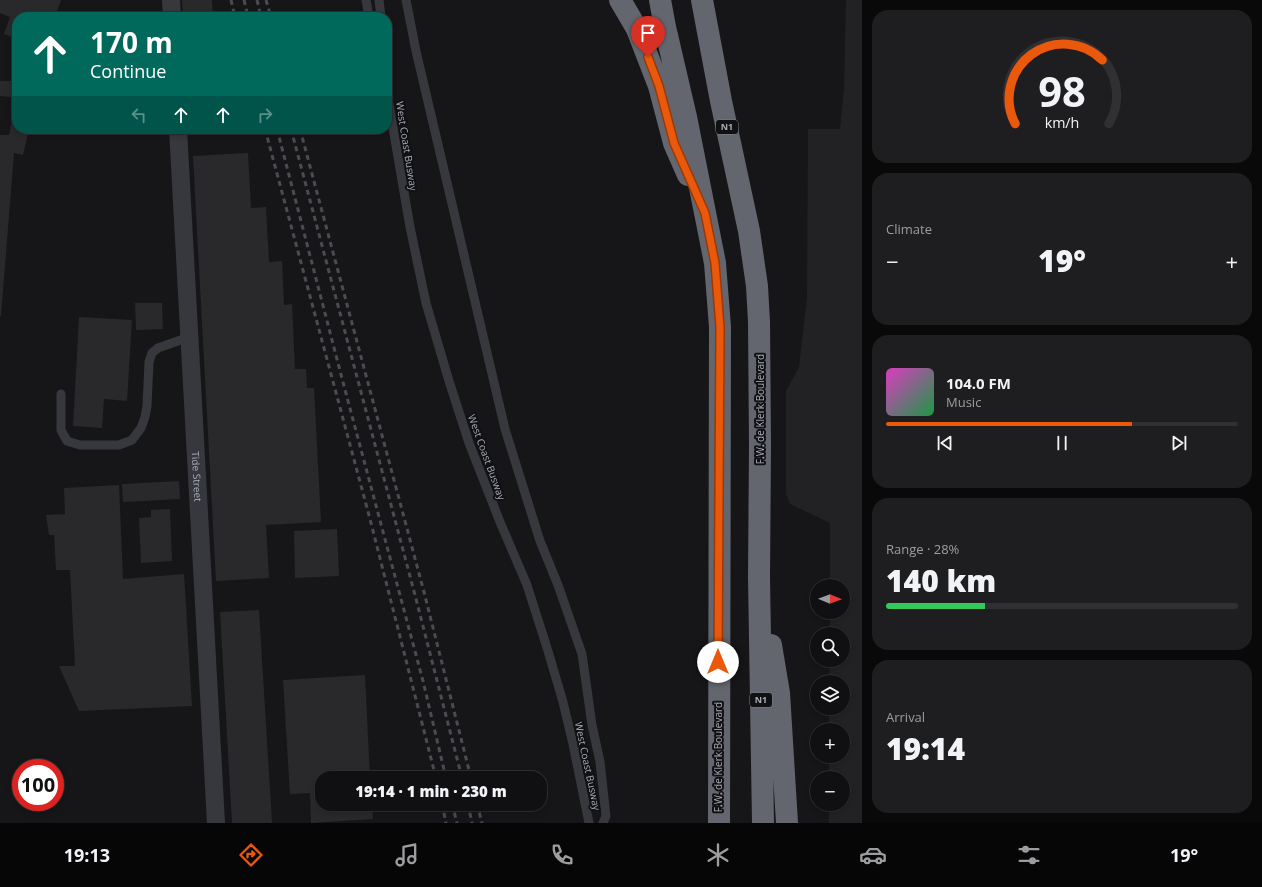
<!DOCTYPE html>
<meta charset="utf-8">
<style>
:root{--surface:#101012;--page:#1e1e20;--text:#f1f3f6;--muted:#9c9d9f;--line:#303032;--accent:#ea580c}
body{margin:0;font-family:"Open Sans",sans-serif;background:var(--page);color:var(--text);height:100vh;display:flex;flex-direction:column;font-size:15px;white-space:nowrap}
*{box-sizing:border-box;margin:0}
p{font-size:13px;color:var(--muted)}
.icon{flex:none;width:22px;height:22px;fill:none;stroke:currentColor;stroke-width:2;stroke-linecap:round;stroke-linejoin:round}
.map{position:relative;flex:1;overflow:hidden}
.drawer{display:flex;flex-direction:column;gap:10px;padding:10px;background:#09090a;width:400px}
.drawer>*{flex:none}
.guide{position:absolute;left:12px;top:12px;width:380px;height:122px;border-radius:16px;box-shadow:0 2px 6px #0003,0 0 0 1px var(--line);background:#00695c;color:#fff;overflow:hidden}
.needle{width:26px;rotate:91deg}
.tools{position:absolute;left:810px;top:579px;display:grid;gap:8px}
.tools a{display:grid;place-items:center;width:40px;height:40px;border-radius:50%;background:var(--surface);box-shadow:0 2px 6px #0003,0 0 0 1px var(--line);font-size:20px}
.speed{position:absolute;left:12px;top:759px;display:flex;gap:8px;font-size:20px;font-weight:700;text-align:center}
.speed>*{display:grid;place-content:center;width:52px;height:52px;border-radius:50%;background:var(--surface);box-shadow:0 2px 6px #0003,0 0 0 1px var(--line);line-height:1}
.speed .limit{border:6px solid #d22;background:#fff;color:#111}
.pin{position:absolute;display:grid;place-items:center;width:34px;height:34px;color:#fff;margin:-41px -17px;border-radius:50% 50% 50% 0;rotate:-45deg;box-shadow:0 0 4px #0007}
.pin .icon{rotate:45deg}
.me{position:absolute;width:44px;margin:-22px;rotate:0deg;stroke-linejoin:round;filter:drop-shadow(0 0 3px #0008)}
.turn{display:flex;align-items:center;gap:14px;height:84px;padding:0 12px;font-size:18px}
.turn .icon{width:52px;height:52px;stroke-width:2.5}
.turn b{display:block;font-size:28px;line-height:34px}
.lanes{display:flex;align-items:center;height:38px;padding:0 12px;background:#0003;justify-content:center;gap:20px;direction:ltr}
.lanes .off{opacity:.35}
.big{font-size:30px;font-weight:800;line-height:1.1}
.drawer .widget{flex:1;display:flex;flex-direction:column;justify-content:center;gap:6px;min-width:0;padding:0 14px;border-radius:16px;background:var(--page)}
.drawer .dial{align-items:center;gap:0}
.dial svg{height:104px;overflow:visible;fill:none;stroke:var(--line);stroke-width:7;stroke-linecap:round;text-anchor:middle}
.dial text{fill:var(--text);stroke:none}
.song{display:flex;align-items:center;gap:12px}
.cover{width:48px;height:48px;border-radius:6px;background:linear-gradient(135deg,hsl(310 70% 55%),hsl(140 70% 35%))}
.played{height:4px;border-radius:2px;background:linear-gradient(90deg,var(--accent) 70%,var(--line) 70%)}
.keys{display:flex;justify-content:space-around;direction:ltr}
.heat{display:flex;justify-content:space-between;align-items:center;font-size:22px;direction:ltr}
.charge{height:6px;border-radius:3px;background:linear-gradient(90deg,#34c759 28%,var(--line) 0)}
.trip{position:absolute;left:315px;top:771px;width:232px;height:40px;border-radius:16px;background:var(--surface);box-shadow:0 2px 6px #0003,0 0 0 1px var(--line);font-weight:800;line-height:40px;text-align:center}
.tabs{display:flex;height:64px;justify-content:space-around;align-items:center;background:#060607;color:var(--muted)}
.tabs .icon{width:28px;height:28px}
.tabs .selected{color:var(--accent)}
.tabs b{font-size:18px;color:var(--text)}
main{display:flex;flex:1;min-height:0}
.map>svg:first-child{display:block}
.built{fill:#222225}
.building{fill:#29292c}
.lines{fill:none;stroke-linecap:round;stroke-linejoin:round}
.service{stroke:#37383d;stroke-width:9}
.minor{stroke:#37383d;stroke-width:18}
.motorway{stroke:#63666e;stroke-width:22}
.rail{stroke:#4a4c52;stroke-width:3;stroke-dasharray:5 4;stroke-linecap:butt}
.route-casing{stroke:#983908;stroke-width:10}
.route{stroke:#ea580c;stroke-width:7}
.labels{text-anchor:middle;stroke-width:4;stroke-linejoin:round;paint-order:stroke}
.shield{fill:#111113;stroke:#7b7e86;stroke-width:1}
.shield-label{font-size:9px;font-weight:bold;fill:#a8adb8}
.street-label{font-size:10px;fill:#a8adb8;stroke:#111113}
</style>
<main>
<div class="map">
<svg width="862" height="823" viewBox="0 0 862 823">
<rect width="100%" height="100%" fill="#161618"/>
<path class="built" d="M846,0h16v823h-33v-19h14v-26h-14v-22h14v-26h-14v-22h14v-26h-14l1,-22h13v-26h-13v-22h13v-26h-13v-63l-40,-19 -4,-10v-103l13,-24 8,-70 1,-168h32l4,-41z"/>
<path class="building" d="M0,0h61l-6,17h-38v22l-13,-5 6,-17 -10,-4z
M182,0h30l1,17h-30z
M0,81h13l-2,16 -11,-1z
M14,108h3v21h12l-6,26 -9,-2 -13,163h-1v-181h9z
M248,153l3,55 15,-1 3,55 13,-1 2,44 8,-1 3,65h11l1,19h7l7,134 -55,3 3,53 -53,3 -23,-425z
M135,303h27l1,26 -27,1z
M79,317l53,3 -5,81 -23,-2 -2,29 -29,-2z
M179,481l1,18 -57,3 -1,-18z
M119,485l4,94 61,-5 8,132 -113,5 -20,-45h16l-5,-96h-14l-2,-35h-5l-3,-20 19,-1 -1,-26z
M170,509l2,52 -31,2 -2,-45 12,-1v-7z
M337,529l2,47 -44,2 -1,-47z
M259,610l13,213h-40l-12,-211z
M365,675l5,103h-48v26h50l1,15 -62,4 -1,-30 -20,1 -7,-114z"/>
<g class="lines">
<path class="service" d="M366,0l3,17
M379,0l2,17
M406,0l10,51 89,378 35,112 18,44 24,69 10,71 8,37 6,54 -3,7
M387,93l23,134 16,76 23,78 20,62 31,79 27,63 21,66 15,51 10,42 16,79
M61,394v36l6,11 13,4h39l13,-5 9,-12 4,-11 2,-11 2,-44 3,-9 6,-5 31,-11"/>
<g class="minor">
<path d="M171,0l1,17"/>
<path id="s1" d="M178,129l38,694"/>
</g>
<path class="motorway" d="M620,0l17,29 22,57 15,57 14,32
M660,0l5,27 21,90 29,146 5,64 -1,496
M702,0l19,101 28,130 8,55 2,36 1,123 -1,132 4,246
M771,645l8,48 8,130"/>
<path class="rail" d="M231,0l4,17
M244,0l4,17
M257,0l4,17
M266,0l5,17
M265,129l105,390 66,259
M277,129l67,257 79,295 23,97
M291,129l124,466 47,183
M300,129l124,463 47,186
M442,804l4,19
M452,804l5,19
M468,804l4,19
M477,804l5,19"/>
</g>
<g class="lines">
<defs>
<path id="route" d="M648,57l11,29 15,57 31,70 10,50 5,64 -2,335"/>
</defs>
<use href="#route" class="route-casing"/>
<use href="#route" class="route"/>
</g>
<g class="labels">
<g class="shield">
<rect x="716" y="120" width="22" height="14" rx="3"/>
<rect x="750" y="693" width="22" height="14" rx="3"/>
</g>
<g class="shield-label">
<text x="727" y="130">N1</text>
<text x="761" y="703">N1</text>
</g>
<g class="street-label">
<text transform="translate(407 146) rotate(81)" y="4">West Coast Busway</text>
<text transform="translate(760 409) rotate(-90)" y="4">F.W. de Klerk Boulevard</text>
<text transform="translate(487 457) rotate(70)" y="4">West Coast Busway</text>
<text dy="4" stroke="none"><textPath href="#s1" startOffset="348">Tide Street</textPath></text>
<text transform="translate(718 757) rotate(-90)" y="4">F.W. de Klerk Boulevard</text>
<text transform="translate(588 766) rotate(78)" y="4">West Coast Busway</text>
</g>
</g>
</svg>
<div class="tools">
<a><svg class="needle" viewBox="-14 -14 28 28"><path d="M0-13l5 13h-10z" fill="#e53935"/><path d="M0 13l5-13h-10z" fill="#9c9d9f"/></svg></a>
<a><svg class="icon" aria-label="search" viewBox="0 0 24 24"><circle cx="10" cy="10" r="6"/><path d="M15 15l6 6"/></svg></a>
<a><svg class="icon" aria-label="layers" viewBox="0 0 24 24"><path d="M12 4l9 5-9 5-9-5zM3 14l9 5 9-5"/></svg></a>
<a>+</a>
<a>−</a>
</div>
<div class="speed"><div class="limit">100</div></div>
<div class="pin" style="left:648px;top:57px;background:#d93025"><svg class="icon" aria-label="arrive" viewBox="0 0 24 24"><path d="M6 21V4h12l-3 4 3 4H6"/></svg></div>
<svg class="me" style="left:718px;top:662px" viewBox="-20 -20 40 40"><circle r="19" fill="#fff"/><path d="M0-13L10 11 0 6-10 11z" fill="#ea580c"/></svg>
<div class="trip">19:14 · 1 min · 230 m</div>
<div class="guide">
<div class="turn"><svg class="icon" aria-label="ahead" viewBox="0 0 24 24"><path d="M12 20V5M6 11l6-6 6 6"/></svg><div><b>170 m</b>Continue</div></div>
<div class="lanes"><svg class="icon off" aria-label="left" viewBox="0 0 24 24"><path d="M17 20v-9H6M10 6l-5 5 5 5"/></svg><svg class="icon" aria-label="ahead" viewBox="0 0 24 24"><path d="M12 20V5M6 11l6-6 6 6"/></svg><svg class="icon" aria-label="ahead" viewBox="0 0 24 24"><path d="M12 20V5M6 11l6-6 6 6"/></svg><svg class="icon off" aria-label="right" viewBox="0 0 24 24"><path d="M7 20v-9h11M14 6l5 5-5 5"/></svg></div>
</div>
</div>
<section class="drawer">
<div class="widget dial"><svg viewBox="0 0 100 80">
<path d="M14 69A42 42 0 1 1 86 69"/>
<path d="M14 69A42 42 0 0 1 81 20" stroke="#ea580c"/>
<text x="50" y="56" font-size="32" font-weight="700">98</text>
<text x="50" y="72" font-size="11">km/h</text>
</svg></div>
<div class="widget"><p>Climate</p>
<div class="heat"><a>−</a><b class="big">19°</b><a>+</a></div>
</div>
<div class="widget">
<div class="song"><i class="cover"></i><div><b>104.0 FM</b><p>Music</p></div></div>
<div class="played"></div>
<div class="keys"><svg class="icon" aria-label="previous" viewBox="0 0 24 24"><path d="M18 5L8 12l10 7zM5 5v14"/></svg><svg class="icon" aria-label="pause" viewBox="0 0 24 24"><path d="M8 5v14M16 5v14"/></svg><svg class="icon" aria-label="next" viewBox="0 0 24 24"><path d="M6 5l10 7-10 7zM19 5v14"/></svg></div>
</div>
<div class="widget"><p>Range · 28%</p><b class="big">140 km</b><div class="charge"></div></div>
<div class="widget"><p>Arrival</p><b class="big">19:14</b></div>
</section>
</main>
<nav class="tabs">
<b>19:13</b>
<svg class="icon selected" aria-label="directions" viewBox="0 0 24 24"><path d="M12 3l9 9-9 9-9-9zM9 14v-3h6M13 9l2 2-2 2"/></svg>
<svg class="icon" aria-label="music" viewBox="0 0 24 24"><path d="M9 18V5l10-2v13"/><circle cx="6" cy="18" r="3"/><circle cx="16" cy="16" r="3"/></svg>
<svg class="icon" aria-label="phone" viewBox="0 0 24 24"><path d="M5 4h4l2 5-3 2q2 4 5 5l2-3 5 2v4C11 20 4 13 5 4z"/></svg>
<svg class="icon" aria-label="climate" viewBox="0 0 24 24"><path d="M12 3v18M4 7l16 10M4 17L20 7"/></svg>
<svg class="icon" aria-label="car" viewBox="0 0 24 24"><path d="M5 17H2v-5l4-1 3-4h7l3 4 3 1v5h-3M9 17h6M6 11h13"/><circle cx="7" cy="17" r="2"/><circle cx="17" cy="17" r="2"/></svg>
<svg class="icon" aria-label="filters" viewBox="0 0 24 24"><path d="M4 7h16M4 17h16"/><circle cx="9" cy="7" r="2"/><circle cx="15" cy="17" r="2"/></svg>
<b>19°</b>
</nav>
